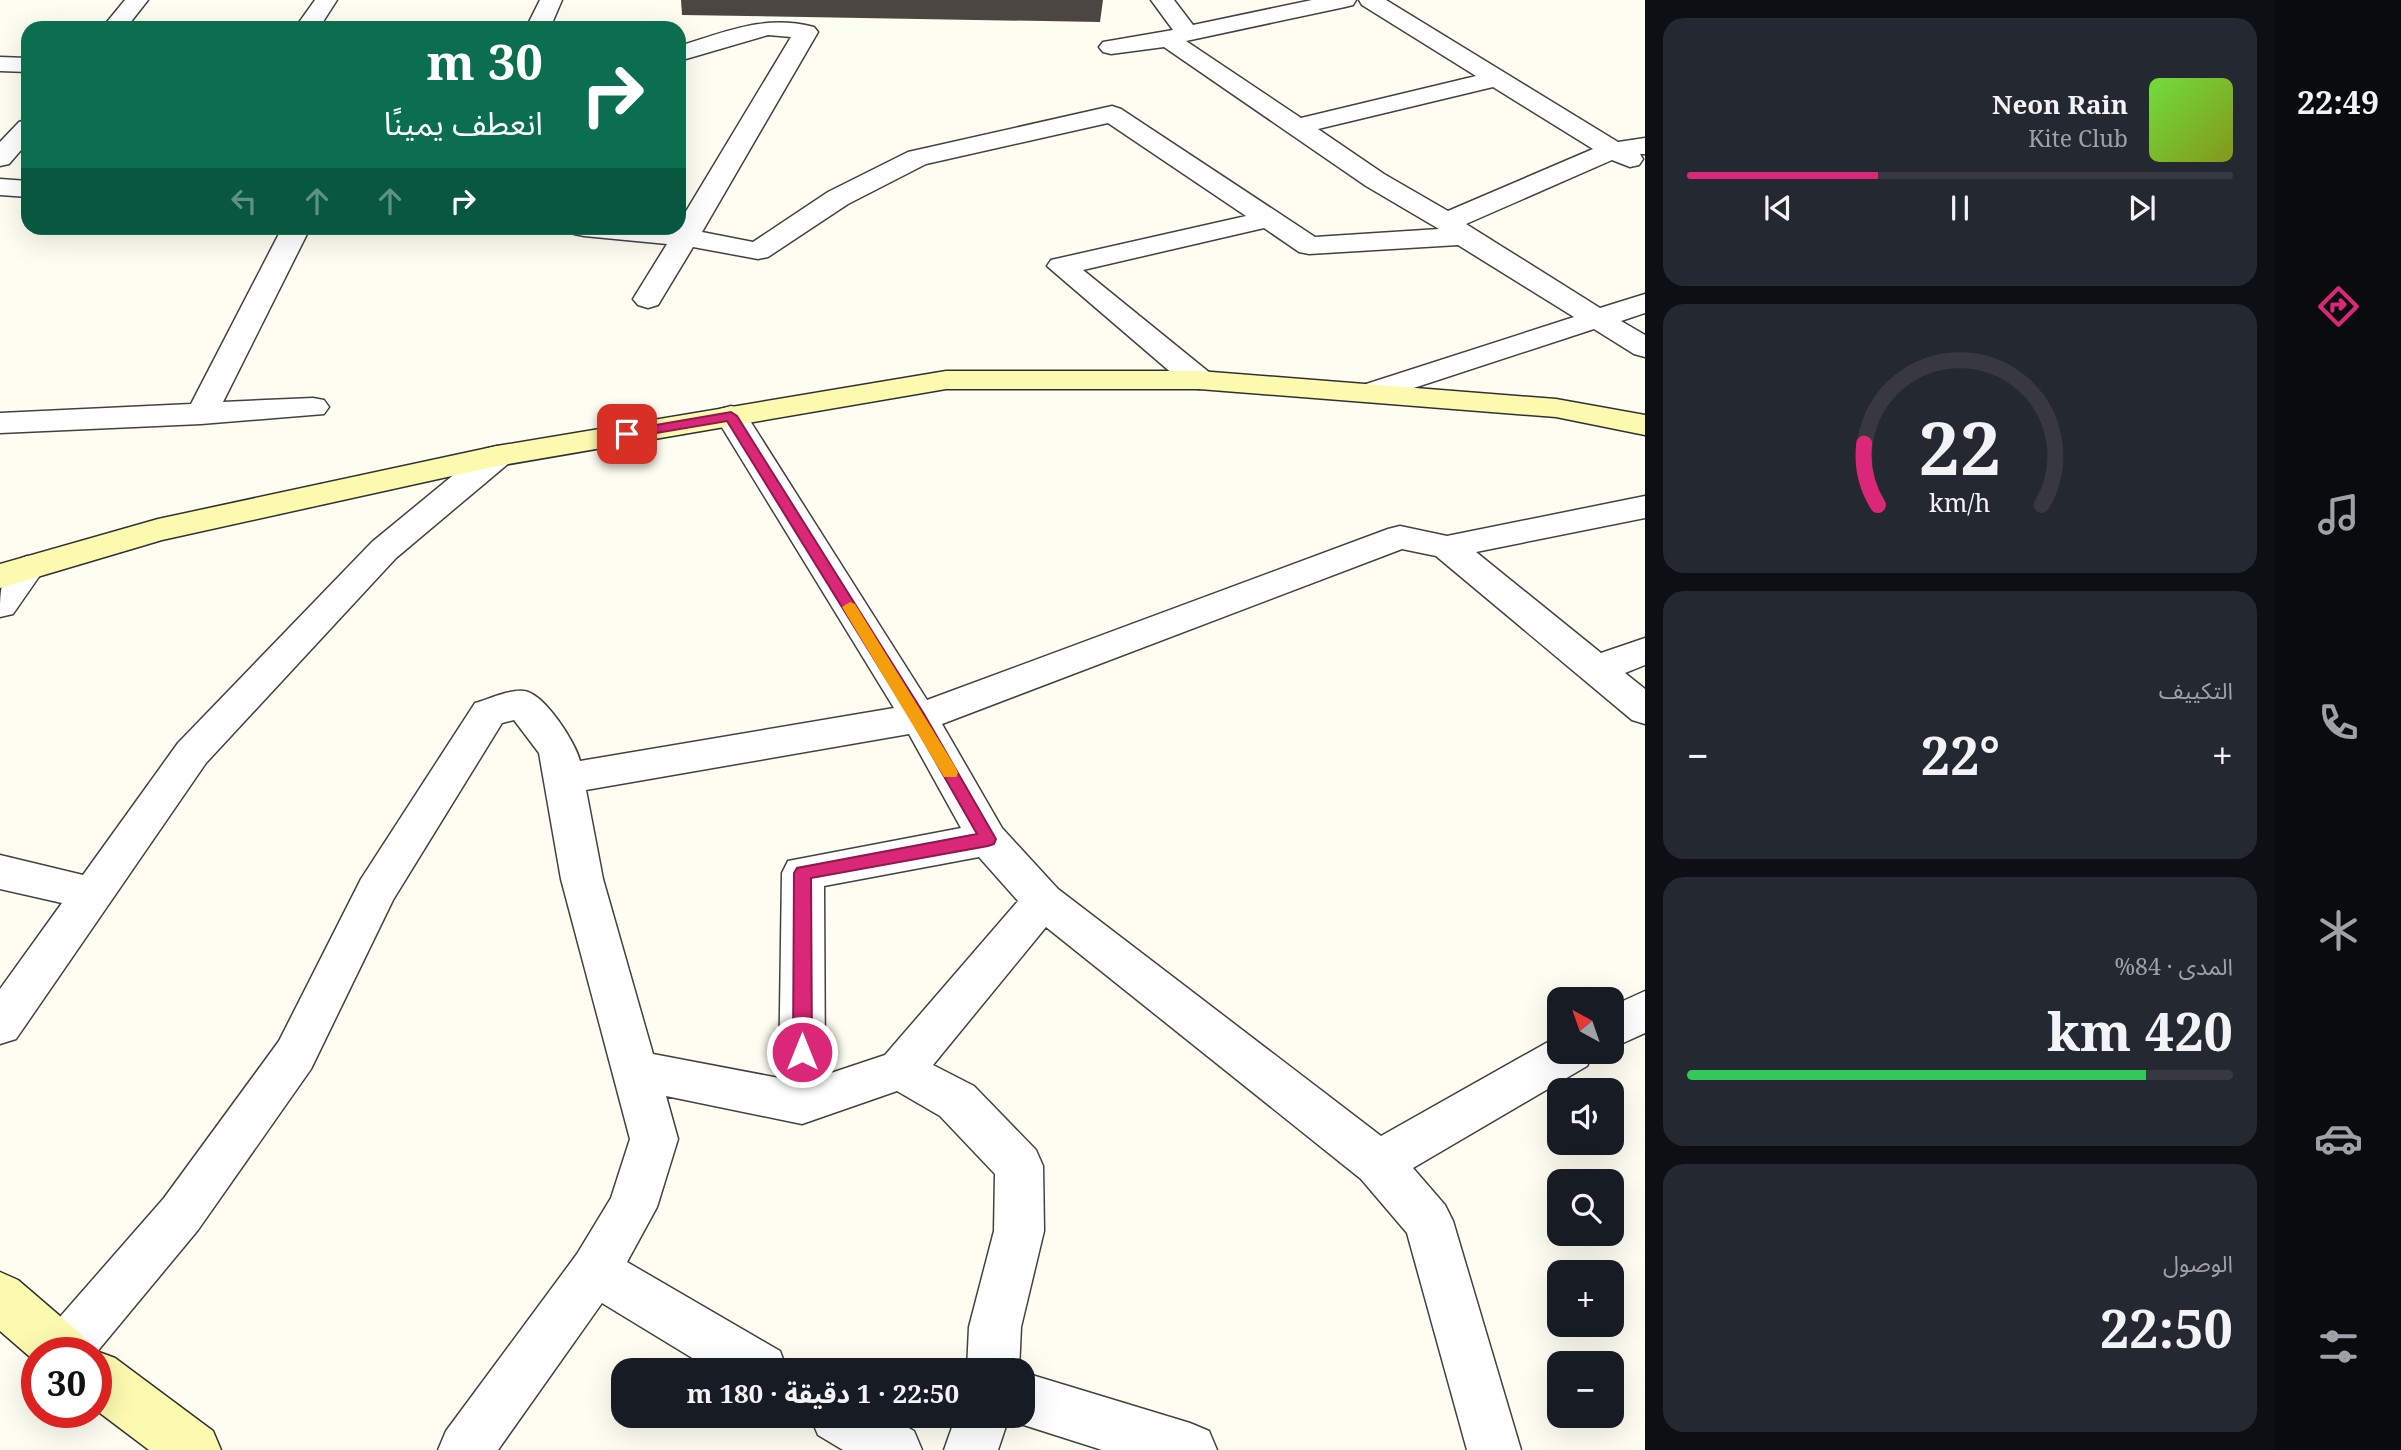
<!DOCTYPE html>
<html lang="ar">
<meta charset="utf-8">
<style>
:root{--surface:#171b24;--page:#242831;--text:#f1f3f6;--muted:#9ea1a6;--line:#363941;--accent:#db2777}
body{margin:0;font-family:"Noto Serif","Noto Sans Arabic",serif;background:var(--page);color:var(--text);direction:rtl;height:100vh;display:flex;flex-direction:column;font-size:26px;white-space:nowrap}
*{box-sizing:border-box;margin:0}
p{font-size:23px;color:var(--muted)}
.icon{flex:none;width:38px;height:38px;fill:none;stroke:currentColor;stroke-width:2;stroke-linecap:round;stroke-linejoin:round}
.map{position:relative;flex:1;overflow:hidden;direction:ltr}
.side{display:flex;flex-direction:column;gap:18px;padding:18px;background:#0d0f14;width:630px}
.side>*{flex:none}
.guide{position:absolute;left:21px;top:21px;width:665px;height:214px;border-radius:21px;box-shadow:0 7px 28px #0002;direction:rtl;background:#0b6e4f;color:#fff;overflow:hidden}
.needle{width:46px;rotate:320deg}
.controls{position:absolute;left:1547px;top:987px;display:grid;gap:14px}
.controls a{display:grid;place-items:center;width:77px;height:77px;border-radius:14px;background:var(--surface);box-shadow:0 7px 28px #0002;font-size:35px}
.speed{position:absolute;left:21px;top:1337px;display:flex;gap:14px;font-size:35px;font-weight:700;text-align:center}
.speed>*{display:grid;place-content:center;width:91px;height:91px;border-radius:50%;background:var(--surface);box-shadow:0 7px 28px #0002;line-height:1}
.speed .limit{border:10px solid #d22;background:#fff;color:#111}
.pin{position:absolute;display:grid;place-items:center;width:60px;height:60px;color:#fff;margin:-30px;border-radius:14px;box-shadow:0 4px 10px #0006}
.me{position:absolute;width:77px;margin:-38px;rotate:0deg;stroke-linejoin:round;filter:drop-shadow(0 0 5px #0008)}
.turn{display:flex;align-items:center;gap:24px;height:147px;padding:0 28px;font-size:32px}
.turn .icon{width:91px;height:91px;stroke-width:2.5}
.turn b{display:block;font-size:49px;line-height:60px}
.lanes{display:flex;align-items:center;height:66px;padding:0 28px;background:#0003;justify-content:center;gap:35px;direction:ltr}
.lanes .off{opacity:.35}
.big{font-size:52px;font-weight:700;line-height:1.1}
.side .card{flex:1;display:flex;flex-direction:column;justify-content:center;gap:10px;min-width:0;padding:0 24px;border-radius:21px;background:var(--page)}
.side .dial{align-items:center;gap:0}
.dial svg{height:182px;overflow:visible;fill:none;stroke:var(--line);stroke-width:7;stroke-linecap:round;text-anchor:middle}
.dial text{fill:var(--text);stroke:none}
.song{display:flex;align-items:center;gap:21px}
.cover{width:84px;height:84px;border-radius:10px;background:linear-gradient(135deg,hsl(100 70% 55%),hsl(70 70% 35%))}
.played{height:7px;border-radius:4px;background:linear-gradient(90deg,var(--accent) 35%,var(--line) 35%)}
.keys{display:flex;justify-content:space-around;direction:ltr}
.heat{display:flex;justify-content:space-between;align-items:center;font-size:38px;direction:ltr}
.charge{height:10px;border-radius:5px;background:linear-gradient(90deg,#34c759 84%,var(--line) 0)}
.trip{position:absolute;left:611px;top:1358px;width:424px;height:70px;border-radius:21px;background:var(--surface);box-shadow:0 7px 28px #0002;font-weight:700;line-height:70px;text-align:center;direction:rtl}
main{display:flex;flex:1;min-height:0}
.tab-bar{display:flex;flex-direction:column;width:126px;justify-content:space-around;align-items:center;background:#090b0e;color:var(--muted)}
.tab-bar .icon{width:49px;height:49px}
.tab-bar .on{color:var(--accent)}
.tab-bar b{font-size:32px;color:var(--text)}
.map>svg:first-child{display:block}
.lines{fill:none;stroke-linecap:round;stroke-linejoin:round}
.street-casing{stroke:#424242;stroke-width:3}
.secondary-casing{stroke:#313131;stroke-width:3}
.street{fill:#fff;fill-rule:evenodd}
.secondary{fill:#fbfaaf;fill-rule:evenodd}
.wall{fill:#4b4641}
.route{fill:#db2777;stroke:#8e194d;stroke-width:2}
.slow{fill:#f59e0b}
</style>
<main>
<nav class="tab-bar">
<b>22:49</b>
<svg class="icon on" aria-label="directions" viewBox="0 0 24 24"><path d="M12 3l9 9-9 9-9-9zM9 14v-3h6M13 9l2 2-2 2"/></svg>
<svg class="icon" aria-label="music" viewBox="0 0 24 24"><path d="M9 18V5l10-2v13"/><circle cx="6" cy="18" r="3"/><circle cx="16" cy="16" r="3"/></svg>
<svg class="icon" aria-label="phone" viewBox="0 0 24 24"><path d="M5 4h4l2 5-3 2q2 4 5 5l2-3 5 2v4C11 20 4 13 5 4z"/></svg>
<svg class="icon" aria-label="climate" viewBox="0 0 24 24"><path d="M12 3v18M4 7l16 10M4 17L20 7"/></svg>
<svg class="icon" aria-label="car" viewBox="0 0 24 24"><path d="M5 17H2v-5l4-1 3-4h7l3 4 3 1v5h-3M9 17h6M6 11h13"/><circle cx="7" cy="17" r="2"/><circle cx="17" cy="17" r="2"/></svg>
<svg class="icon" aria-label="filters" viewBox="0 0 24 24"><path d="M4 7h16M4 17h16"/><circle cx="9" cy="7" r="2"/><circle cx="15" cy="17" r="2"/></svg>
</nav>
<section class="side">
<div class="card">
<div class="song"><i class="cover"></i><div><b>Neon Rain</b><p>Kite Club</p></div></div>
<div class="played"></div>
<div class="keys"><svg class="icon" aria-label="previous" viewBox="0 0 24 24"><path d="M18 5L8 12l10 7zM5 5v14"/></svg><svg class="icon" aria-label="pause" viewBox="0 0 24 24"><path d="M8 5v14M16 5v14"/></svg><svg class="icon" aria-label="next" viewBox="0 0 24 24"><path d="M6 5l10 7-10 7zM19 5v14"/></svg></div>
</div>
<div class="card dial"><svg viewBox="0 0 100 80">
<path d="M14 69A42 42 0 1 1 86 69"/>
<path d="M14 69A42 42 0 0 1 8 42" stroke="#db2777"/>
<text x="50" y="56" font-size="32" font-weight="700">22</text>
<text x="50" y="72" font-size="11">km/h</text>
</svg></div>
<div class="card"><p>التكييف</p>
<div class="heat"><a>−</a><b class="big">22°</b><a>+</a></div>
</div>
<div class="card"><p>المدى · 84%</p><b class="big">420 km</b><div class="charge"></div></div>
<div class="card"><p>الوصول</p><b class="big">22:50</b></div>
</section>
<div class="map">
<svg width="1645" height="1450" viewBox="0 0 1645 1450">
<rect width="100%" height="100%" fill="#fefdf1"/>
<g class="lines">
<defs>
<path id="street" d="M125,0h23l-22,28h-24z
M315,0h22l-18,28h-24z
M540,0h22l-12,28h-24z
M1151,0h23l19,25 119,-25h44l-3,5 -8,2 -159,34 115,77 175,-42 -114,-71 -3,-5h27l232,142 27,-4v16h-5l3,5 -4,6 -9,2 -18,-7 -146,64 134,84 45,-14v19l-24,8 24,14v22l-11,-3 -40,-25 -220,72 -11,-2 -5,-7 5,-7 211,-68 -116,-72 -149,9 -10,-2 -35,-24 -181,42 127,103 4,7 -4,7 -11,2 -11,-2 -141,-121 4,-6 195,-44 -138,-93 -182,41 -78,40 -80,53 -10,2 -65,-12 -35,58 -10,3 -10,-3 -5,-6 34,-55 -83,-8 -10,-2 -4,-6h109v-5l112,-186 -23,-2 -89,26v-15c48,-14 85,-32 135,-19l4,5 -116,200 51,10 75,-50 80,-40 204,-46 9,3 194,128 124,-8 -73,-43 -202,-139 -53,7 -8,-2 -4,-5 4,-5 70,-12zM1493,87l100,62 -145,62 -64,-37 -66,-45z
M0,57l28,1v14l-28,-1z
M28,119v23l-19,22 -9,2v-24l19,-20z
M0,179l28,2v16l-28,-2z
M282,228h28l-87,174 90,-4 11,2 5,7 -5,7 -123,10 -201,9v-20l191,-9z
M731,406l11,3 5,7 180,284 461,-171 12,-3 47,10 198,-40v22l-169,34 125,101 44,-15v27l-20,8 20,16v35l-13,-4 -196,-164 -34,-7 -460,175 60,104 56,61 323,247 174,-98 4,-2v16h35l-7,14 -174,102 32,37 8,16 68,229h-54l-60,-217 -46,-54 -315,-252 -113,138 41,21 62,64 7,16 1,65 -23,96 -2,43h-52l2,-43 25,-96 1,-57 -55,-58 -43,-25 -95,33 -136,-28 12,43 -21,68 -30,55 153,89 7,19h-75l-110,-67 -104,147h-60l8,-19 131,-177 34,-56 19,-59 -69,-260 -22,-126 -25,-33 -12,3 -109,177 -82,169 -113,161 -102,123h-59l8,-19 119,-136 115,-157 82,-162 114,-176c14,-4 35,-14 49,-12 20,2 52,52 56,70l314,-53 -179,-292 5,-7zM909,734l52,94 -173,33 -6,12 -3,205 -126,-24 -50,-175 -17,-89zM979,857l39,44 -133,154 -60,20 -1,-189z
M497,446l12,3 4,7 -4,7 -113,95 -190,205 -190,276 -16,5v-55l62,-86 -62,-14v-34l83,20 95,-132 194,-201 113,-93z
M27,556l12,4 6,8 -32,46 -13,3c0,-26 0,-52 27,-61z
M1645,991v42l-33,15v-42z
M1022,1372l168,51 19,8 8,19h-115l-94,-30 -10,30h-54l12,-34h66z
M810,1416h78l26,15 8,19h-79l-25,-15z"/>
<path id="secondary" d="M946,371h253l357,28 89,16v20l-89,-18 -357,-28h-253l-449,77 -335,74 -162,48v-24l158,-45 339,-73z
M0,1272l18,8 64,55 8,18h-53v10l-37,-32z
M96,1351l19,7 98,73 8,19h-72l-53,-40v-57h-5z"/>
</defs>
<use href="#street" class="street-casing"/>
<use href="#secondary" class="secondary-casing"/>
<use href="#street" class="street"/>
<use href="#secondary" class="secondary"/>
</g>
<path class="wall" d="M681,0h422l-3,22 -418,-7z"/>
<path class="route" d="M731,412l6,4 187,298 72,125 -2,5 -6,2 -177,32 1,174 -3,6 -7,2 -6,-2 -3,-6 1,-179 3,-5 180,-34 -64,-112 -186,-301 -100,17 -7,-4 7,-4z"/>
<path class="slow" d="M850,602l5,2 101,164 2,5 -2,4h-12l-102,-170z"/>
</svg>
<div class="controls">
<a><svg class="needle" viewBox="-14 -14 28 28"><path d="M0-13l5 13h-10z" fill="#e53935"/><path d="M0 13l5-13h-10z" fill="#9ea1a6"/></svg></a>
<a><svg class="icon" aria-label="sound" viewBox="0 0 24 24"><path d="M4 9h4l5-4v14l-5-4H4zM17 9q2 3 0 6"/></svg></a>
<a><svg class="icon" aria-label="search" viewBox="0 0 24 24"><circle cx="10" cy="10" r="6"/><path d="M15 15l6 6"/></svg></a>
<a>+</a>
<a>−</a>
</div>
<div class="speed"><div class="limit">30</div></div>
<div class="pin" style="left:627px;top:434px;background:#d93025"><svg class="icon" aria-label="arrive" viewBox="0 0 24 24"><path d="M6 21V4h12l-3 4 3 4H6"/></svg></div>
<svg class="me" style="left:802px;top:1052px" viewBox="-20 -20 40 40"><circle r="17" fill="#db2777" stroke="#fff" stroke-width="3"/><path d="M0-11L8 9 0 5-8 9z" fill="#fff"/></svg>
<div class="trip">22:50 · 1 دقيقة · 180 m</div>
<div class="guide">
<div class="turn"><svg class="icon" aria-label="right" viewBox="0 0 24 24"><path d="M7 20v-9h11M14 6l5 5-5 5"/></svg><div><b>30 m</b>انعطف يمينًا</div></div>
<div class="lanes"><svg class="icon off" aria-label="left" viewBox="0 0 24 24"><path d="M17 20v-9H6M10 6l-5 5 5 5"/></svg><svg class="icon off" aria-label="ahead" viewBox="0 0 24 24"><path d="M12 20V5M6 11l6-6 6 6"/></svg><svg class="icon off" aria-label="ahead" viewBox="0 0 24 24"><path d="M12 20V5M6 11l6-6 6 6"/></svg><svg class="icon" aria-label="right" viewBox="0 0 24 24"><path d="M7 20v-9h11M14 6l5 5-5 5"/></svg></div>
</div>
</div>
</main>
